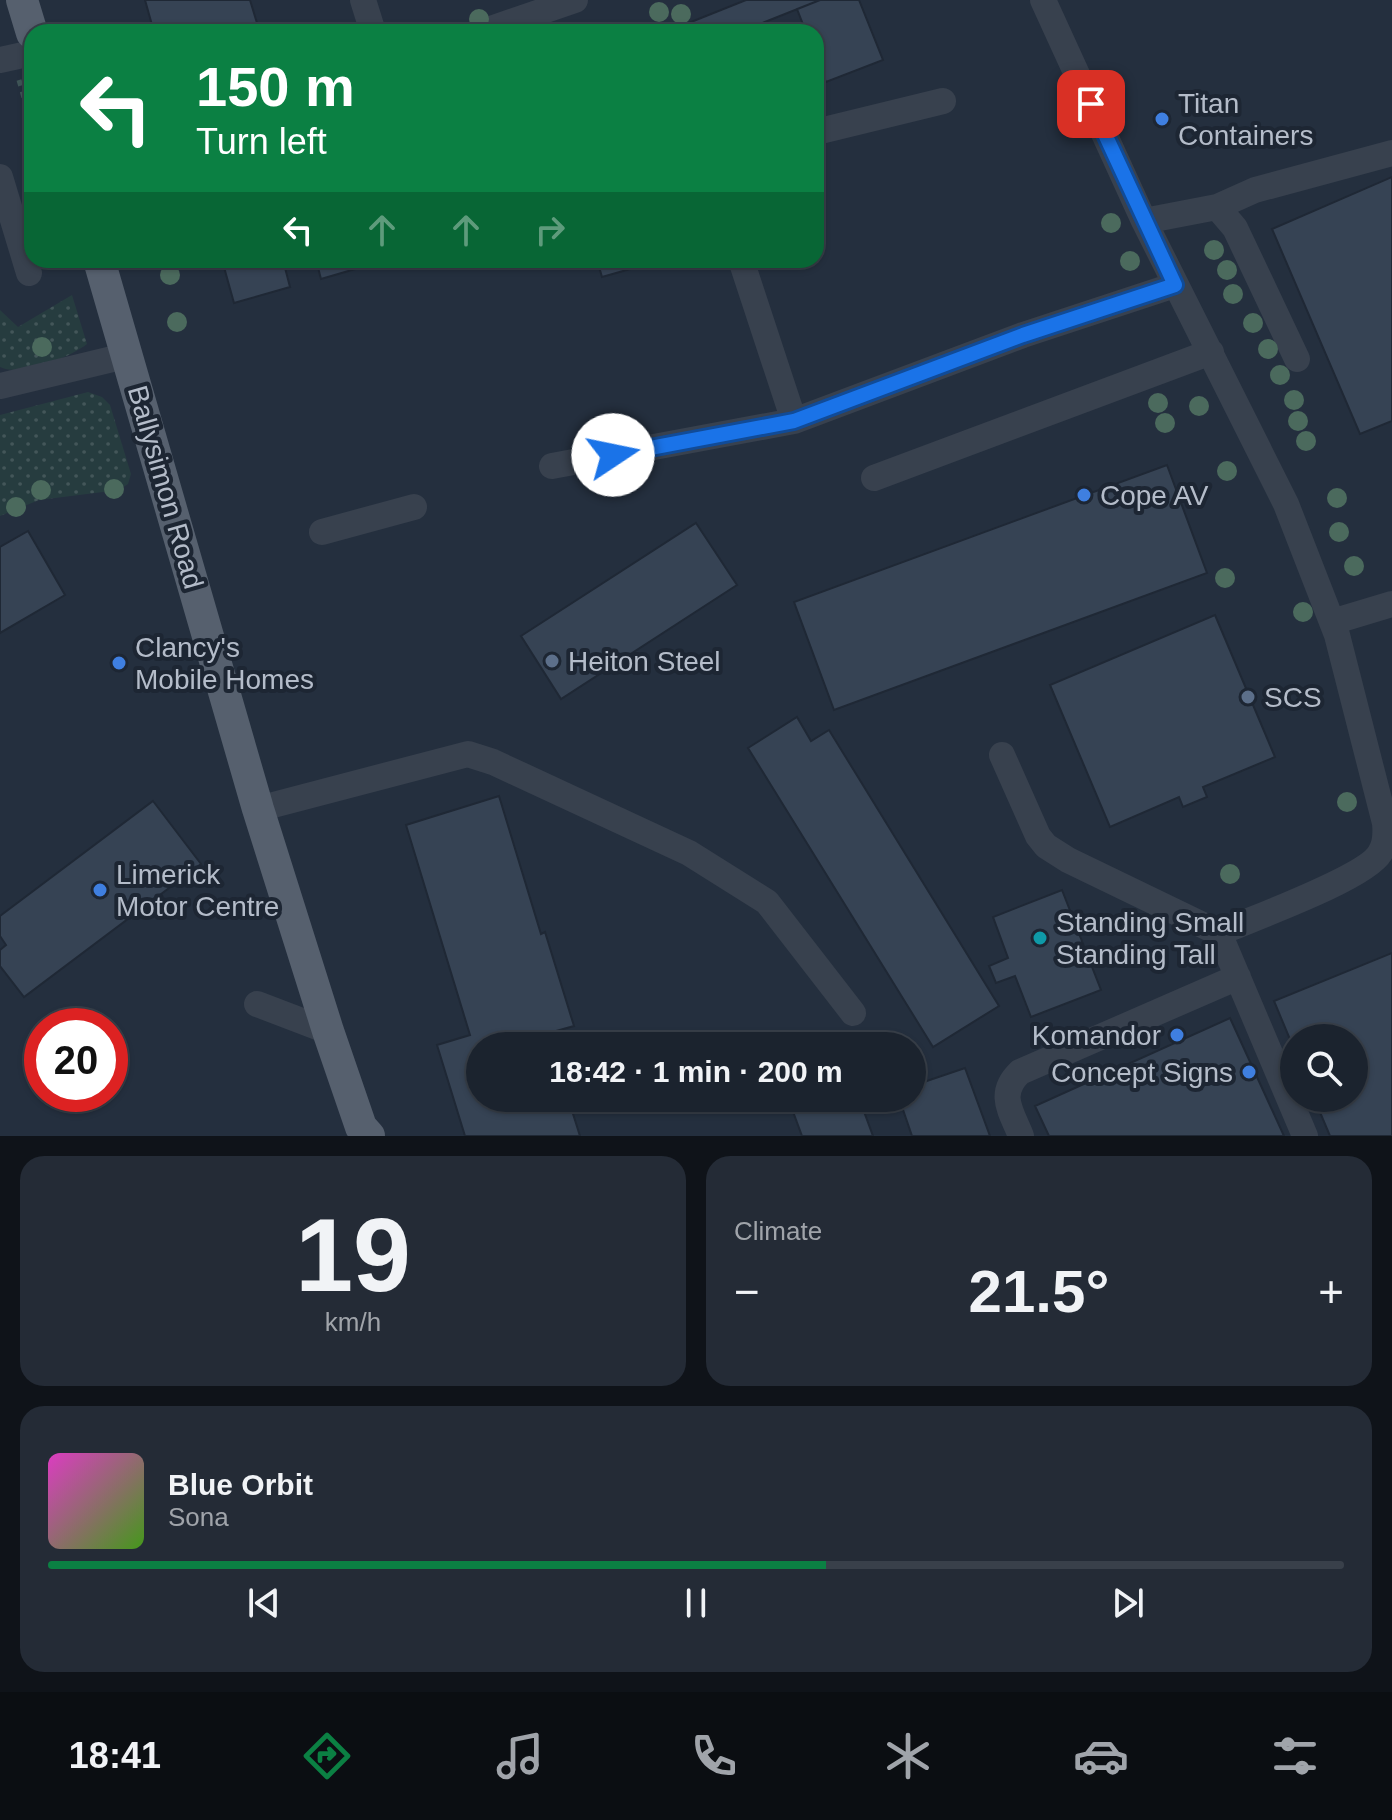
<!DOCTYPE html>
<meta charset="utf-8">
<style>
:root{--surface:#1b232e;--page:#242b36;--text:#f1f3f6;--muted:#a0a4aa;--line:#39404a;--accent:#0b8043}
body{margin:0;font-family:Helvetica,sans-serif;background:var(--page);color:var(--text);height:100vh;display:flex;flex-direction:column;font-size:30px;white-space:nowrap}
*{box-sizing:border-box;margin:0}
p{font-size:26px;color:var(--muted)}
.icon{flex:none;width:44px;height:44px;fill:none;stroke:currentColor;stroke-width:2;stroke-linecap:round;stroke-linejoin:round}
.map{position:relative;height:1136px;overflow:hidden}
.details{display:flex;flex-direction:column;gap:20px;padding:20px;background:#0f1319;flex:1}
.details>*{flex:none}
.hud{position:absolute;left:24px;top:24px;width:800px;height:244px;border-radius:24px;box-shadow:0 2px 6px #0004,0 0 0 2px var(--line);background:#0b8043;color:#fff;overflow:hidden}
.controls{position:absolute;left:1280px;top:1024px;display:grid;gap:16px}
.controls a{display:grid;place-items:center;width:88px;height:88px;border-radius:50%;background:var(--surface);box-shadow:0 2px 6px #0004,0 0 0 2px var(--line);font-size:40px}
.speed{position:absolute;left:24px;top:1008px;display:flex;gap:16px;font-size:40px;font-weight:700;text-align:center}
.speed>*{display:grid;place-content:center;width:104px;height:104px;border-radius:50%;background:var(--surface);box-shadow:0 2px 6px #0004,0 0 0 2px var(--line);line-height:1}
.speed .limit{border:12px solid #d22;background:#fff;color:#111}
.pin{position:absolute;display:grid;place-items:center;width:68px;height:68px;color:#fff;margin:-34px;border-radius:16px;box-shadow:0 4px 12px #0006}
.me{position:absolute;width:88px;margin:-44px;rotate:79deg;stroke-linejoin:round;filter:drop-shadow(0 0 6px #0008)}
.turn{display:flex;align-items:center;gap:28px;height:168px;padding:0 40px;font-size:36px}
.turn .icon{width:104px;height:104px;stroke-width:2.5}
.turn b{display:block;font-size:56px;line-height:68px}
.lanes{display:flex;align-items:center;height:76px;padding:0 40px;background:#0003;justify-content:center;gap:40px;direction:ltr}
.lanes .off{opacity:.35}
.big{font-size:60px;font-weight:700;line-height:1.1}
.details .card{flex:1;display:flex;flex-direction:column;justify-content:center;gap:12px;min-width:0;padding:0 28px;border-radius:24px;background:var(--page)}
.details .dial{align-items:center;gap:0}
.dial b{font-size:104px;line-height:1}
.song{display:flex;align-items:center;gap:24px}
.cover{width:96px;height:96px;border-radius:12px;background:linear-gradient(135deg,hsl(310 70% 55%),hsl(100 70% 35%))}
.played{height:8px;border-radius:4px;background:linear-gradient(90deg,var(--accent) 60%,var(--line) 60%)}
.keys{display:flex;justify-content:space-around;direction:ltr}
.heat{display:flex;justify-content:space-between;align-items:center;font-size:44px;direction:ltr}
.details .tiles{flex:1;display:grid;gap:20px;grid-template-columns:1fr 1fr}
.card:last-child{grid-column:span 2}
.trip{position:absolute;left:466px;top:1032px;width:460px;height:80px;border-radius:40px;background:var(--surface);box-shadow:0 2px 6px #0004,0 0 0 2px var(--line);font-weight:700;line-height:80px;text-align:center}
.menu{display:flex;height:128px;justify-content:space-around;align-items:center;background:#0b0e12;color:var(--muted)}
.menu .icon{width:56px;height:56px}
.menu .active{color:var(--accent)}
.menu b{font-size:36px;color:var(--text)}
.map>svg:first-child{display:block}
.grass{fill:url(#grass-dots)}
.building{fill:#364354;stroke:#1f2835;stroke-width:2}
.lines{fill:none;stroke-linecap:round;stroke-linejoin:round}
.path{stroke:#3f5557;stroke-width:5;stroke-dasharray:6 6;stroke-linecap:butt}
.minor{stroke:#38414e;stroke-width:26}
.major{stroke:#56606e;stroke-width:32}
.tree{fill:#4b6a5d}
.route-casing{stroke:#114b97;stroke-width:20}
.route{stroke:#1a73e8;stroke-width:14}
.shop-dot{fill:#3f7fe0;stroke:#1d2633;stroke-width:3}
.service-dot{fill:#5c6f8a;stroke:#1d2633;stroke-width:3}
.culture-dot{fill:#0f9aa8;stroke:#1d2633;stroke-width:3}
.labels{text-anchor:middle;stroke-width:8;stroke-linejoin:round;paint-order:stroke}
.poi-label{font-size:28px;fill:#b4bcc9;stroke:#1d2633;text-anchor:start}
.street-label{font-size:28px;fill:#b4bcc9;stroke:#1d2633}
</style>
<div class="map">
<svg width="1392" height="1136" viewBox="0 0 1392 1136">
<defs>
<pattern id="grass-dots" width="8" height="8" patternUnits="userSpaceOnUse" patternTransform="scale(2)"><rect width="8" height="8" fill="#263c3f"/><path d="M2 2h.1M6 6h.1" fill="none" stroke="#435659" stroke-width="1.8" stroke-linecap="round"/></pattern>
</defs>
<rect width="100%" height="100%" fill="#242f3e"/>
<path class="grass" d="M72,295l15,49c-18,14 -66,33 -87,23v-57l18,17z
M88,392l14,5 8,8 21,69 -3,10 -9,6 -80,10 -39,16v-101z"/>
<path class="building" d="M145,0h105l7,23 -31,9h-72z
M746,0h74l-80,32h-74z
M820,0h39l24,60 -57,22 -10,-25v-25h-10l-9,-23z
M1392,177v244l-32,13 -88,-205z
M222,260h61l7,27 -56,16z
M316,260h51l2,5 -48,14z
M597,260h65l-60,17z
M1167,465l40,108 -373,137 -40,-108z
M696,523l41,62 -176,114 -40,-63z
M28,531l37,64 -65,38v-86z
M1215,615l60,142 -72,30 4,10 -24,10 -4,-10 -69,30 -60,-142z
M797,717l14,24 18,-11 170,276 -66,41 -185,-299z
M499,796l42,138 4,-2 29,94 -25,7 3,13h-72v52h88l12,38h-115l-28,-91 33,-10 -64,-210z
M153,801l48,63 -177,133 -24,-31v-16l6,-5 -6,-9v-20z
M1062,890l39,100 -70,27 -16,-41 -19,7 -7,-17 19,-8 -15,-41z
M1392,953v183h-62l-16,-38h40v-60h-60v11l-20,-48z
M1230,1018l54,118h-235l-14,-30z
M965,1068l25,68h-78l-13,-38h13v-12z
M788,1098h71l14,38h-71z"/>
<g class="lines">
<path class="path" d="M19,80l13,46"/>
<path class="minor" d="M363,0l10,32
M1043,0l101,221 142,283 51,131 48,188c1,11 1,21 -5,30 -14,25 -129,66 -161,80
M482,32l93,-32
M0,60l32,-7
M816,132l127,-31
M0,177l29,96
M1217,207l38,-17 137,-37
M1144,221l73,-14 18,21 62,131
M741,260l53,161
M0,386l129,-31
M552,466l242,-45 229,-86 152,-50
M874,478l337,-126
M322,532l92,-25
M1332,622l60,-18
M1002,755l36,81 8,10 22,14 151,73 86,203
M258,809l210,-55 25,8 196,91 78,49 86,111
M257,1004l71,27
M1021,1136c-10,-25 -24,-42 -1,-64l218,-95"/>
<path class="major" d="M22,0l10,33
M99,260l159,549 70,222 33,96 8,9"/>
</g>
<g class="tree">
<circle cx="659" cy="12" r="10"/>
<circle cx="681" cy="14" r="10"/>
<circle cx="479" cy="19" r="10"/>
<circle cx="1111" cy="223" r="10"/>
<circle cx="1214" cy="250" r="10"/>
<circle cx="1130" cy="261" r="10"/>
<circle cx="1227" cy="270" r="10"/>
<circle cx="170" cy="275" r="10"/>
<circle cx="1233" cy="294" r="10"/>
<circle cx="177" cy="322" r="10"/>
<circle cx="1253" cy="323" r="10"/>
<circle cx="42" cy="347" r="10"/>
<circle cx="1268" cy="349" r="10"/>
<circle cx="1280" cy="375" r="10"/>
<circle cx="1294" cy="400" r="10"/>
<circle cx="1158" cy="403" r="10"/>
<circle cx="1199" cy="406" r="10"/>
<circle cx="1298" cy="421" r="10"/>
<circle cx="1165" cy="423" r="10"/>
<circle cx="1306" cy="441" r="10"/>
<circle cx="1227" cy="471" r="10"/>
<circle cx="114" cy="489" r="10"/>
<circle cx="41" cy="490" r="10"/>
<circle cx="1337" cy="498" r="10"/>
<circle cx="16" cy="507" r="10"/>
<circle cx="1339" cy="532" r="10"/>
<circle cx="1354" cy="566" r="10"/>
<circle cx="1225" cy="578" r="10"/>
<circle cx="1303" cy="612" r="10"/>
<circle cx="1347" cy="802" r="10"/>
<circle cx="1230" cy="874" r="10"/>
</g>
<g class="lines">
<defs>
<path id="route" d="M613,455l181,-34 229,-86 152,-50 -84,-181"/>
</defs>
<use href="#route" class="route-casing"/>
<use href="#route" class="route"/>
</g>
<g class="shop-dot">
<circle cx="1162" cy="119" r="8"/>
<circle cx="1084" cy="495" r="8"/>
<circle cx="119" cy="663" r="8"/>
<circle cx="100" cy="890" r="8"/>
<circle cx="1177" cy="1035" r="8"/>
<circle cx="1249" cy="1072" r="8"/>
</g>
<g class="service-dot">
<circle cx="552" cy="661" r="8"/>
<circle cx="1248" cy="697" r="8"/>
</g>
<circle class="culture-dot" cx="1040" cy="938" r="8"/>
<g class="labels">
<g class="poi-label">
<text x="1178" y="113">Titan<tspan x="1178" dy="32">Containers</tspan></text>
<text x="1100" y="505">Cope AV</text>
<text x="135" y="657">Clancy's<tspan x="135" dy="32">Mobile Homes</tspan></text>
<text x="568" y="671">Heiton Steel</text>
<text x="1264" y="707">SCS</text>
<text x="116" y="884">Limerick<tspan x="116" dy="32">Motor Centre</tspan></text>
<text x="1056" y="932">Standing Small<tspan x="1056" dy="32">Standing Tall</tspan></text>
<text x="1161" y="1045" text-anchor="end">Komandor</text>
<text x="1233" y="1082" text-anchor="end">Concept Signs</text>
</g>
<g class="street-label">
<text transform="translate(166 487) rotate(74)" y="10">Ballysimon Road</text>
</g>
</g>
</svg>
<div class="controls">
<a><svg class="icon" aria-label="search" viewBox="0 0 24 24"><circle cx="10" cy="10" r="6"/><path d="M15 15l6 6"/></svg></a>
</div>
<div class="speed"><div class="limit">20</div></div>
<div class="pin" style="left:1091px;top:104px;background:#d93025"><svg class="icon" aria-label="arrive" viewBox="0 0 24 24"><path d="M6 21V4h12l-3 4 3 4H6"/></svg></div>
<svg class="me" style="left:613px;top:455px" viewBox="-20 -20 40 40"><circle r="19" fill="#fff"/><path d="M0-13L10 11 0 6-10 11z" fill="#1a73e8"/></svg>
<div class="trip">18:42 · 1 min · 200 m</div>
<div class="hud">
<div class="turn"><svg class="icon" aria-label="left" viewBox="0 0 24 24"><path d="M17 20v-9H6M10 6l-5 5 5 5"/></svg><div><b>150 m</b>Turn left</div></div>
<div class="lanes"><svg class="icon" aria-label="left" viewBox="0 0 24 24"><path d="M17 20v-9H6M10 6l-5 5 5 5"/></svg><svg class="icon off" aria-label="ahead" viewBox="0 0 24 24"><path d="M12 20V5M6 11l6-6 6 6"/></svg><svg class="icon off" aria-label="ahead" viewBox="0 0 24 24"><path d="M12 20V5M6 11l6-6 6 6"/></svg><svg class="icon off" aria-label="right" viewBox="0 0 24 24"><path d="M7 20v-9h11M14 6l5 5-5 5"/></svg></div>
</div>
</div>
<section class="details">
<div class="tiles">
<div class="card dial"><b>19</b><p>km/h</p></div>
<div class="card"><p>Climate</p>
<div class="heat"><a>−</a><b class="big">21.5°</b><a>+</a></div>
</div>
<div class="card">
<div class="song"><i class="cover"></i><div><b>Blue Orbit</b><p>Sona</p></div></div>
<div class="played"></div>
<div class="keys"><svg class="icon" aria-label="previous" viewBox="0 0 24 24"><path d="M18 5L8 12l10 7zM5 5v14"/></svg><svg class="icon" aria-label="pause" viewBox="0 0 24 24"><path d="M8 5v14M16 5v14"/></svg><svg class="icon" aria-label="next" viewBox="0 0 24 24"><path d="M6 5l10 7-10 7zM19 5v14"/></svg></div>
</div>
</div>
</section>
<nav class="menu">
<b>18:41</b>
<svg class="icon active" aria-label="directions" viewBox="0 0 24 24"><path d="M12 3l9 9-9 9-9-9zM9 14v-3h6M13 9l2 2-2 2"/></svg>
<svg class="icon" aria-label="music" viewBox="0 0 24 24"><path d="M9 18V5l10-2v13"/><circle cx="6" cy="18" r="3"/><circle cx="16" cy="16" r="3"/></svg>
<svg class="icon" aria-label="phone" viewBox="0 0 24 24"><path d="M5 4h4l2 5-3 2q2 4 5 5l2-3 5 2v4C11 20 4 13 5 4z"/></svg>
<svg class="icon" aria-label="climate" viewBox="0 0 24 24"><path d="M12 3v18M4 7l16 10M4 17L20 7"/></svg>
<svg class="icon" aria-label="car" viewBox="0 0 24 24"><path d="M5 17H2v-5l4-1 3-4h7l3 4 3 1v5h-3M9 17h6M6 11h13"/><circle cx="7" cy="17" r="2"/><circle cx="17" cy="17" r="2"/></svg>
<svg class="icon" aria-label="filters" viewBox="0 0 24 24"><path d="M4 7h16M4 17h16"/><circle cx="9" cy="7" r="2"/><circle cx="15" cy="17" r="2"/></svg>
</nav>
